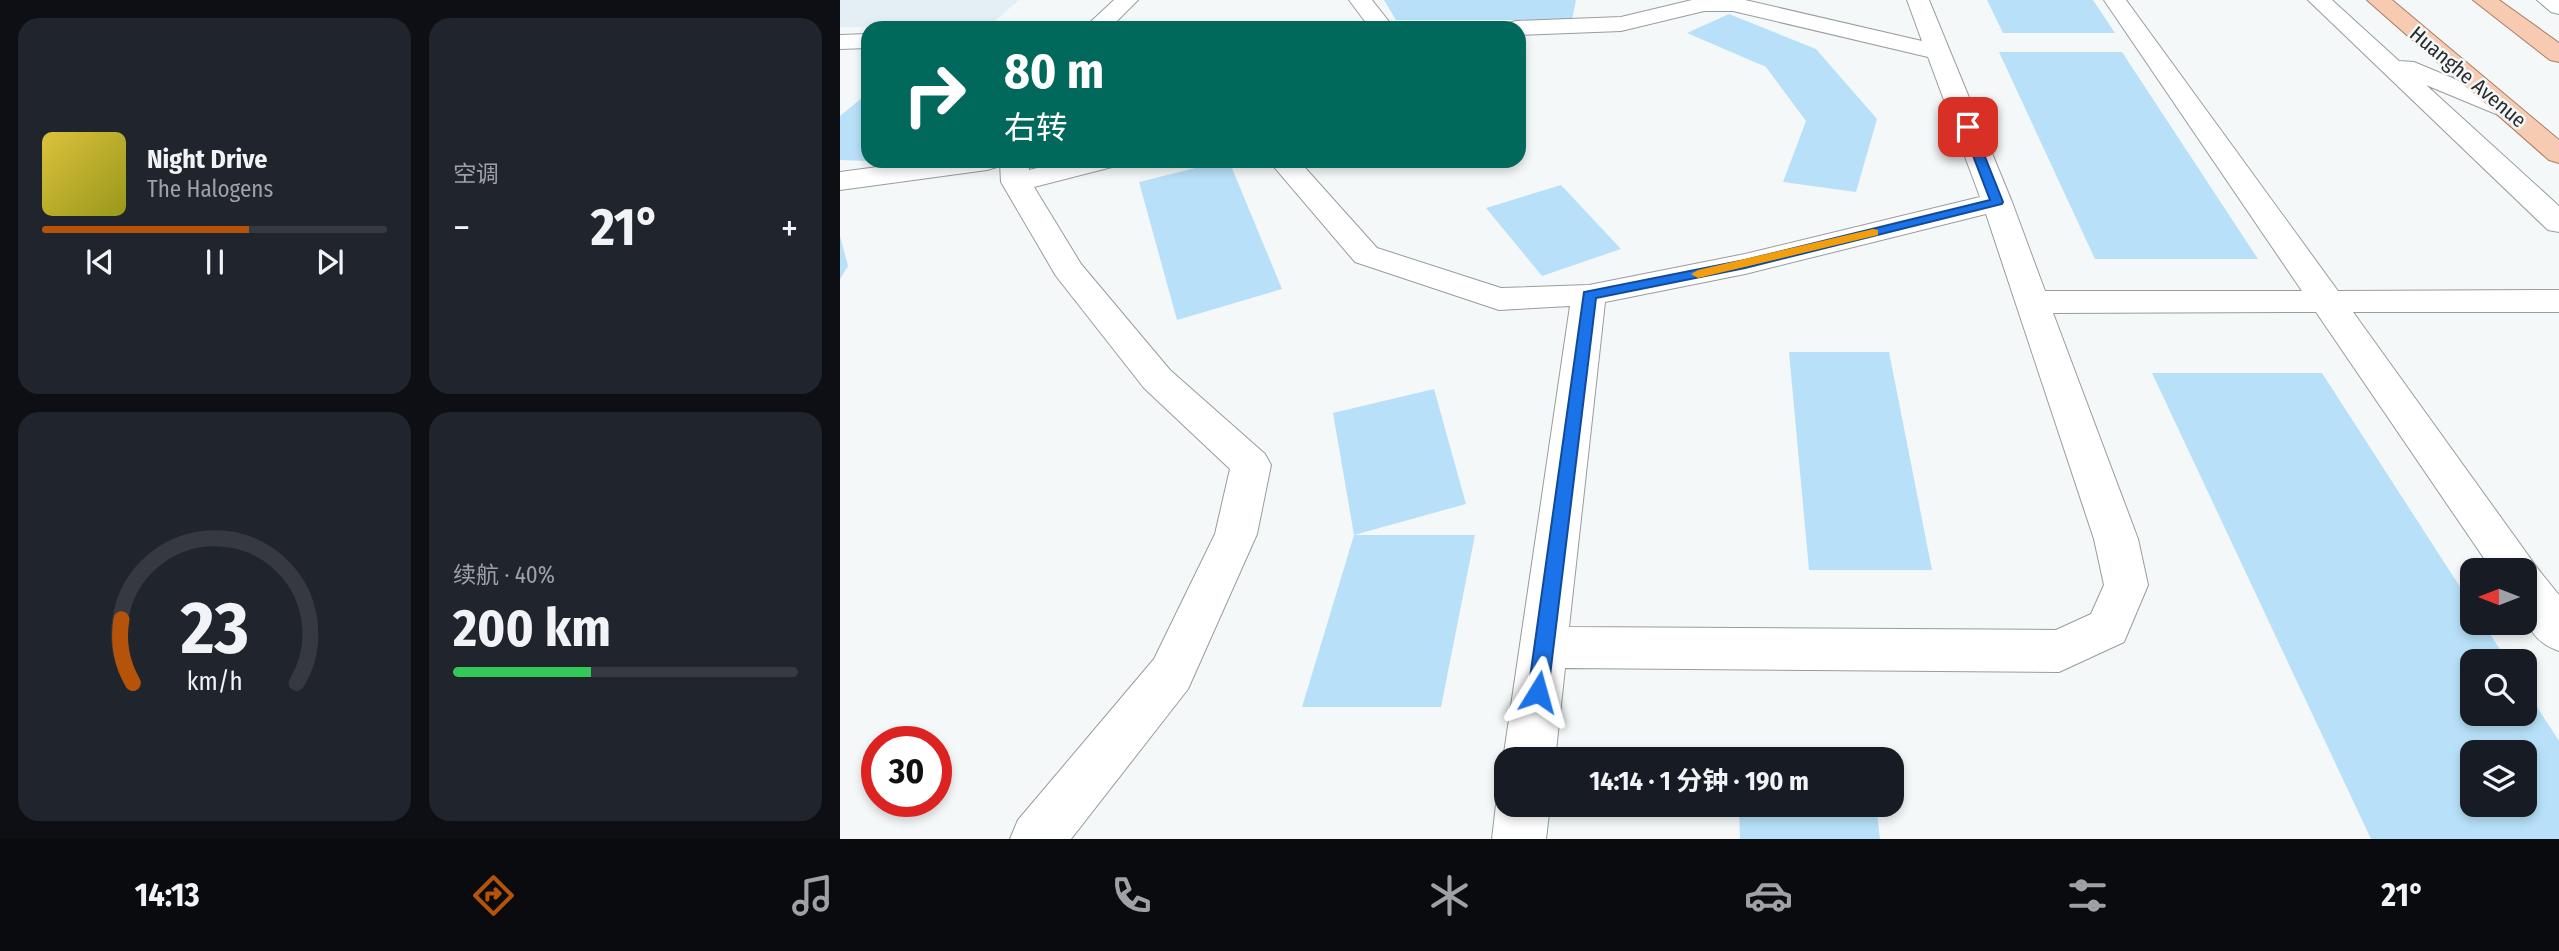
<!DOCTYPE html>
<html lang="zh">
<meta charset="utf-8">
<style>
:root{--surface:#171b24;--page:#20242c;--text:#f1f3f6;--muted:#9ea1a6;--line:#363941;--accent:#b45309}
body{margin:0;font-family:"Fira Sans Condensed","Noto Sans SC",sans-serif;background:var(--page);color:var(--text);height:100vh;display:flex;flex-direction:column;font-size:26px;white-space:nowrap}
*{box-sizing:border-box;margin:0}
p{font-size:23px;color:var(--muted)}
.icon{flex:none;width:38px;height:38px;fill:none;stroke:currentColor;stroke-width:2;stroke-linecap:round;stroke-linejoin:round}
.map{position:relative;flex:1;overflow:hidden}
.panel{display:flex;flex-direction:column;gap:18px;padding:18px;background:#0d0f14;width:840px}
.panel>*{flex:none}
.banner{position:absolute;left:21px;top:21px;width:665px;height:147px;border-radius:21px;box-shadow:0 4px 10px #0003;background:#00695c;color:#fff;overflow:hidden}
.needle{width:46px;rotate:270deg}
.buttons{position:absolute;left:1620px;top:558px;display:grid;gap:14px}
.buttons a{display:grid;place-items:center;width:77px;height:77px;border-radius:14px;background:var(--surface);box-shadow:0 4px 10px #0003;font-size:35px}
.speed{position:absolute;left:21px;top:726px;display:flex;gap:14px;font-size:35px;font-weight:700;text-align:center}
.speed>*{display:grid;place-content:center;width:91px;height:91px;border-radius:50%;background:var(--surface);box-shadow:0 4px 10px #0003;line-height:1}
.speed .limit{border:10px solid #d22;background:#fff;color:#111}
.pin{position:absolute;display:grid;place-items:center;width:60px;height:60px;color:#fff;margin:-30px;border-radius:14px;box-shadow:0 4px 10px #0006}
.me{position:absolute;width:77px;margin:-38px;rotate:8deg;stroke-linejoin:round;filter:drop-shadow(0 0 5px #0008)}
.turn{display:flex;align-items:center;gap:24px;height:147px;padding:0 28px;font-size:32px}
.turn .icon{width:91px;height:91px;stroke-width:2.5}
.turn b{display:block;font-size:49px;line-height:60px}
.big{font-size:52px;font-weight:700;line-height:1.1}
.panel .widget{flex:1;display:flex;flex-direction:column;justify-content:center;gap:10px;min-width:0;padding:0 24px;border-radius:21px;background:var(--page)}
.panel .dial{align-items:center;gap:0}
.dial svg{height:182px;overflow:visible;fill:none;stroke:var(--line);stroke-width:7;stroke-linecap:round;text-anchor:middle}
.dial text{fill:var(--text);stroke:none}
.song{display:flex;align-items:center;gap:21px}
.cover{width:84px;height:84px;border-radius:10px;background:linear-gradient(135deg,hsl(50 70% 55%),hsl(60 70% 35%))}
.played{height:7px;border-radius:4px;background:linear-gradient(90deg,var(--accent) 60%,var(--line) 60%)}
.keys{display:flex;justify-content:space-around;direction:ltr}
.heat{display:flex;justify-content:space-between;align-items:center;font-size:38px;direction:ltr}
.charge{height:10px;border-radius:5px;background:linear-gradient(90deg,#34c759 40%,var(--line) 0)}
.panel .tiles{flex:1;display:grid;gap:18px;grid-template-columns:repeat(2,1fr)}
.trip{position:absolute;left:654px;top:747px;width:410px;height:70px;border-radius:21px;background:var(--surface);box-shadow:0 4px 10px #0003;font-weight:700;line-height:70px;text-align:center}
.dock{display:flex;height:112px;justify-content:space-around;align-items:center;background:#090b0e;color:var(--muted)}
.dock .icon{width:49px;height:49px}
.dock .active{color:var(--accent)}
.dock b{font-size:32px;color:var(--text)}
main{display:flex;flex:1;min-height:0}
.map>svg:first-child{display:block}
.built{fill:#e3eef5}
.building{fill:#b8e1f9;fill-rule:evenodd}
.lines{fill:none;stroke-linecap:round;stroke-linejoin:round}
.minor-casing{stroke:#999c9e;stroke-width:2}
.major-casing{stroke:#ac7c62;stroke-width:2}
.minor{fill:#fff;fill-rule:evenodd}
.major{fill:#f7cbb2;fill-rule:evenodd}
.route{fill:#1a73e8;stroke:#114b97;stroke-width:2}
.slow{fill:#f59e0b}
.labels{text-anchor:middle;stroke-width:5;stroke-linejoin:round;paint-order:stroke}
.far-street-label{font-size:21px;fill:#2a2b2c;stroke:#f4f8f9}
</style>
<main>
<section class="panel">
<div class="tiles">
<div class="widget">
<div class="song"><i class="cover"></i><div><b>Night Drive</b><p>The Halogens</p></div></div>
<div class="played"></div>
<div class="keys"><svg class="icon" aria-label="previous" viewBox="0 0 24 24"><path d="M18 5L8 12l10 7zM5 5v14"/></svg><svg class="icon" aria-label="pause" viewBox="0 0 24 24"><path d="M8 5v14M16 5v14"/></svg><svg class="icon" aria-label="next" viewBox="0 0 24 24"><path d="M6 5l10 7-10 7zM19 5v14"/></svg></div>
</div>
<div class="widget"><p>空调</p>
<div class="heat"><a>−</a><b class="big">21°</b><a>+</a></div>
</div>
<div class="widget dial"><svg viewBox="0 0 100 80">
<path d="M14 69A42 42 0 1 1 86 69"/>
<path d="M14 69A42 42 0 0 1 9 41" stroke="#b45309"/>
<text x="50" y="56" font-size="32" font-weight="700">23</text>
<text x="50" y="72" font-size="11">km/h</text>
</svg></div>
<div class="widget"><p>续航 · 40%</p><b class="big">200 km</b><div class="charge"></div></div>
</div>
</section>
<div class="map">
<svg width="1719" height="839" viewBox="0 0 1719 839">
<rect width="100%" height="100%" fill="#f4f8f9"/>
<path class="built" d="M0,0h179l-31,27h-148z"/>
<path class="building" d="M544,0h192l-4,20h-176z
M1147,0h106l22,33h-112z
M889,14l87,35 61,70 -21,73 -73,-10 23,-61 -40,-54 -79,-34z
M1159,52h123l136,207h-163z
M28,93v68l-28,-1v-44z
M384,161h5l53,128 -105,31 -38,-138z
M721,185l60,64 -79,27 -56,-68z
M0,236l8,30 -8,13z
M949,352h100l43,218h-123z
M1312,373h170l151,234v16h10l25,39h-35v52h52v-26l34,53v98h-188zM1633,752h52v53h-52z
M594,389l32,115 -112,31 -21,-122z
M514,535h121l-34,172h-139z
M899,805h137l4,34h-140z"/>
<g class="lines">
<defs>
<path id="minor" d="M274,0h24l-28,28h-26z
M509,0h23l22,28h-24z
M852,0h53l177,41 -15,-41h22l83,202 33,89h257l-198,-291h22l212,291 221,-1v22h-206l185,257 21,26v56c-40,-14 -34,-45 -34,-81h-33l-176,-258 -263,1 85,226 10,46 -24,57 -65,30 -494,-4 -10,92h-48v8l-4,-8 67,-454 -71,4 -144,-48 -86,-101h30l78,87 124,40 88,-3 156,-31 235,-57 -52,-140 -195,-46h-29l-83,20 -102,4v-7h-15l4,-5 8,-2 105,-4zM1146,214l108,325 10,46 -13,29 -35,16 -487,-3 36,-325 140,-28z
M1468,0h24l67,61 15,1 103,43 4,6 -4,6 -9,2 -82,-34 133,121v26l-11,-2z
M1697,0h22v14l-8,-2z
M28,34v14l-28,1v-14z
M83,161h105l1,9 37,-9h50l-4,6 -78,20 47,77 89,106 95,84 6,11 -14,69 -69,155 -117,150h-61l8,-19 136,-161 61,-125 15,-65 -86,-81 -88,-112 -55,-94 -1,-19 -3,4 -10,3 -147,20v-18z
M667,786v19h43l-4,34h-54l4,-34z"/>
<path id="major" d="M1527,0h25l167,140v23l-10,-3z
M1633,0h26l60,43v19l-9,-2z"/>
</defs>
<use href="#minor" class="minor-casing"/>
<use href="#major" class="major-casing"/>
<use href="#minor" class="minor"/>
<use href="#major" class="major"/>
</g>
<path class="route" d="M1128,123l5,4 30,75 -1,2 -257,64 -149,30 -48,394 -3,7 -7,2 -7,-2 -3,-7 56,-400 161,-32 245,-60 -28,-73z"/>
<path class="slow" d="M1033,229l5,1v5l-180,43 -7,-4 7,-4z"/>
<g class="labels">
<g class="far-street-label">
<text transform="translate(1628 77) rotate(40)" y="7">Huanghe Avenue</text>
</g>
</g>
</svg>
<div class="buttons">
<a><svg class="needle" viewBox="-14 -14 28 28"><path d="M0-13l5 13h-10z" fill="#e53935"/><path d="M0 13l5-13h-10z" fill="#9ea1a6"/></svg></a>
<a><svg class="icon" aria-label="search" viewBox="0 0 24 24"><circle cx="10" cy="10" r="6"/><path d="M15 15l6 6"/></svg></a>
<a><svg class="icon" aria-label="layers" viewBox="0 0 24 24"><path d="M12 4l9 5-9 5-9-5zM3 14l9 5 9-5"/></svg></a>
</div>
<div class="speed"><div class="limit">30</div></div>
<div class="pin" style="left:1128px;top:127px;background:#d93025"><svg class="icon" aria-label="arrive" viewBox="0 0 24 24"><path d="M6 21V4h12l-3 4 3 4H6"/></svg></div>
<svg class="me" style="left:698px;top:692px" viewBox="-20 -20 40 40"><path d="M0-17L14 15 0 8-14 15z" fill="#1a73e8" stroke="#fff" stroke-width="4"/></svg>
<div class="trip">14:14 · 1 分钟 · 190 m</div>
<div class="banner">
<div class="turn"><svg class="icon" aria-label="right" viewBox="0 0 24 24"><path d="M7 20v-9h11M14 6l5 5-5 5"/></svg><div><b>80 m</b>右转</div></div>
</div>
</div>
</main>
<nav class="dock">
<b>14:13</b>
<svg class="icon active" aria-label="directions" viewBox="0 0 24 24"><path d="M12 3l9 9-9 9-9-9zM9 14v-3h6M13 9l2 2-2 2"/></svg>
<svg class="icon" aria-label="music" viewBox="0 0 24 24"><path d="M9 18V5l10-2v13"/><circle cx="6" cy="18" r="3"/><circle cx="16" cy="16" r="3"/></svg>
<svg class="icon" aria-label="phone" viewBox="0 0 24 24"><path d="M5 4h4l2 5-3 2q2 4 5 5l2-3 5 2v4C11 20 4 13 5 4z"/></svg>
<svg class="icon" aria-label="climate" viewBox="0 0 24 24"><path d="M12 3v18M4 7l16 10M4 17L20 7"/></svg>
<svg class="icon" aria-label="car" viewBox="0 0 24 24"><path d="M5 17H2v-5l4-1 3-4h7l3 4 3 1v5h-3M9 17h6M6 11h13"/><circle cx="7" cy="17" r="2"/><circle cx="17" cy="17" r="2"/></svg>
<svg class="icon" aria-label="filters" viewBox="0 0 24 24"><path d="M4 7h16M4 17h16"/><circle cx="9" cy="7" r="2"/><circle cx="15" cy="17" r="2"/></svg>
<b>21°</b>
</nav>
